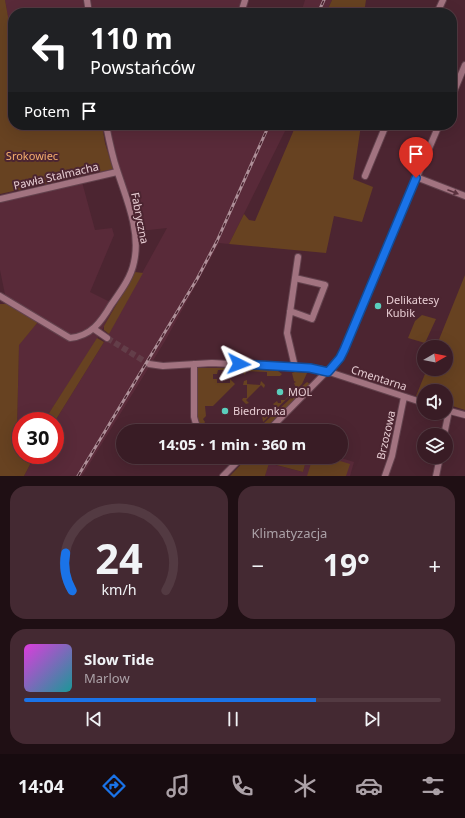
<!DOCTYPE html>
<html lang="pl">
<meta charset="utf-8">
<style>
:root{--surface:#391c25;--page:#442932;--text:#f1f3f6;--muted:#aba1a7;--line:#533a42;--accent:#1a73e8}
body{margin:0;font-family:"Noto Sans",sans-serif;background:var(--page);color:var(--text);height:100vh;display:flex;flex-direction:column;font-size:15px;white-space:nowrap}
*{box-sizing:border-box;margin:0}
p{font-size:13px;color:var(--muted)}
.icon{flex:none;width:22px;height:22px;fill:none;stroke:currentColor;stroke-width:2;stroke-linecap:round;stroke-linejoin:round}
.map{position:relative;height:476px;overflow:hidden}
.drawer{display:flex;flex-direction:column;gap:10px;padding:10px;background:#1f0f14;flex:1}
.drawer>*{flex:none}
.guide{position:absolute;left:8px;top:8px;width:449px;height:122px;border-radius:16px;box-shadow:0 4px 16px #0002,0 0 0 1px var(--line);background:#202124;color:#fff;overflow:hidden}
.needle{width:26px;rotate:81deg}
.buttons{position:absolute;left:417px;top:340px;display:grid;gap:8px}
.buttons a{display:grid;place-items:center;width:36px;height:36px;border-radius:50%;background:var(--surface);box-shadow:0 4px 16px #0002,0 0 0 1px var(--line);font-size:20px}
.speed{position:absolute;left:12px;top:412px;display:flex;gap:8px;font-size:20px;font-weight:700;text-align:center}
.speed>*{display:grid;place-content:center;width:52px;height:52px;border-radius:50%;background:var(--surface);box-shadow:0 4px 16px #0002,0 0 0 1px var(--line);line-height:1}
.speed .limit{border:6px solid #d22;background:#fff;color:#111}
.pin{position:absolute;display:grid;place-items:center;width:34px;height:34px;color:#fff;margin:-41px -17px;border-radius:50% 50% 50% 0;rotate:-45deg;box-shadow:0 0 4px #0007}
.pin .icon{rotate:45deg}
.me{position:absolute;width:44px;margin:-22px;rotate:93deg;stroke-linejoin:round;filter:drop-shadow(0 0 3px #0008)}
.turn{display:flex;align-items:center;gap:14px;height:84px;padding:0 16px;font-size:18px}
.turn .icon{width:52px;height:52px;stroke-width:2.5}
.turn b{display:block;font-size:28px;line-height:34px}
.then{display:flex;align-items:center;height:38px;padding:0 16px;background:#0003;gap:8px;font-size:15px}
.big{font-size:30px;font-weight:700;line-height:1.1}
.drawer .tile{flex:1;display:flex;flex-direction:column;justify-content:center;gap:6px;min-width:0;padding:0 14px;border-radius:16px;background:var(--page)}
.drawer .dial{align-items:center;gap:0}
.dial svg{height:104px;overflow:visible;fill:none;stroke:var(--line);stroke-width:7;stroke-linecap:round;text-anchor:middle}
.dial text{fill:var(--text);stroke:none}
.song{display:flex;align-items:center;gap:12px}
.cover{width:48px;height:48px;border-radius:6px;background:linear-gradient(135deg,hsl(300 70% 55%),hsl(180 70% 35%))}
.played{height:4px;border-radius:2px;background:linear-gradient(90deg,var(--accent) 70%,var(--line) 70%)}
.keys{display:flex;justify-content:space-around;direction:ltr}
.heat{display:flex;justify-content:space-between;align-items:center;font-size:22px;direction:ltr}
.drawer .tiles{flex:1;display:grid;gap:10px;grid-template-columns:1fr 1fr}
.tile:last-child{grid-column:span 2}
.trip{position:absolute;left:116px;top:424px;width:232px;height:40px;border-radius:20px;background:var(--surface);box-shadow:0 4px 16px #0002,0 0 0 1px var(--line);font-weight:700;line-height:40px;text-align:center}
.menu{display:flex;height:64px;justify-content:space-around;align-items:center;background:#170b0f;color:var(--muted)}
.menu .icon{width:28px;height:28px}
.menu .selected{color:var(--accent)}
.menu b{font-size:18px;color:var(--text)}
.map>svg:first-child{display:block}
.built{fill:#592a39}
.green{fill:#674221}
.lines{fill:none;stroke-linecap:round;stroke-linejoin:round}
.minor-tunnel{stroke:#633e49;stroke-width:6;stroke-dasharray:6 3;stroke-linecap:butt}
.minor-casing{stroke:#63424d;stroke-width:8}
.minor{stroke:#a27380;stroke-width:6}
.rail-casing{stroke:#ae8f98;stroke-width:3}
.rail{stroke:#4c2531;stroke-width:1.5;stroke-dasharray:4.5;stroke-linecap:butt}
.oneway{fill:#59313d}
.route-casing{stroke:#114b97;stroke-width:10}
.route{stroke:#1a73e8;stroke-width:7}
.poi-dot{fill:#5bcebc;stroke:#4c2531;stroke-width:1.5}
.labels{text-anchor:middle;stroke-width:4;stroke-linejoin:round;paint-order:stroke}
.park-label{font-size:11px;fill:#f4ad6e;stroke:#4c2531}
.street-label{font-size:11px;fill:#e7cdd3;stroke:#4c2531}
.poi-label{font-size:11px;fill:#e7cdd3;stroke:#4c2531;text-anchor:start}
</style>
<div class="map">
<svg width="465" height="476" viewBox="0 0 465 476">
<rect width="100%" height="100%" fill="#4c2531"/>
<path class="built" d="M5,0h78l2,13h-72v8l-4,1z
M91,0h150l-4,13h-144z
M305,0h27l-6,13h-25z
M109,125h179l-59,119 -10,-1 -54,98 -83,135h-58l11,-21h20v-34l49,-79 63,-114 -36,4 -6,-30 -8,-29 3,-5z
M82,182l13,48 17,-2 2,7 -24,57 26,13 -23,41 -49,75h-23v10l-4,-2 2,-85 19,-22 -31,-18 -7,-34v-71z
M307,457h31l16,5 -4,14h-85l3,-13 35,9z"/>
<path class="green" d="M0,0h5l4,22 4,-1v104h89l3,18 8,26 -113,25z
M332,0h34l-2,13h-38z
M296,125h65l-8,54 20,8 -11,35 -28,-6 -8,37 -97,-9 15,-30 5,6 6,1z
M135,272l8,1 -34,61 -5,-4v-4z
M465,275v135l-19,-6v-13h-22v7l-8,-2 11,-27h19v-22h-10z
M0,304h7l31,18 -19,23 -2,83 4,3v24h14l-11,21h-24z
M422,315l14,4 -11,24 -17,-5 7,-17z
M97,338l7,4 -49,79h-11z
M198,368h36l1,2 -3,4 -1,-4h-13l-1,4h-4v5h4v4h13v-4l5,5 -22,22h-8l1,10 -3,3 2,3 -2,3 5,6 -8,-6 -3,-6z
M244,369l34,2 4,3 -2,2h-13v-4l-21,-1 -1,4 -2,-3z
M295,372l12,1 -5,11 -39,38 -1,-6 3,2 11,-11 -3,-3 4,-3 1,2h3v-3h4l11,-12 -2,-5 2,-1 -2,-1 -2,-8z
M247,380v4l13,1 1,-4 4,4 -1,3 -3,-3 -15,15 3,3 -3,1 -4,-4 1,-2h4v-13h-4l1,-4z
M307,382l3,2 -39,39 -4,2 -3,-2 27,-25 1,1 10,-9 -2,-2z
M248,457h59l-4,15 -34,-9 -4,13h-35z
M313,457h14l23,7 -4,12h-39z"/>
<g class="lines">
<path class="minor-tunnel" d="M107,338l42,26"/>
<defs>
<path id="minor" d="M87,0l2,13
M241,13l4,-13
M437,13l6,-13
M452,96l13,-31
M365,176l21,-51
M416,177l49,19
M0,199l117,-27
M0,296l70,42c21,-2 31,-16 41,-33 9,-13 20,-27 23,-43 7,-31 -8,-64 -17,-92 -5,-15 -8,-30 -11,-45
M290,311l22,8 13,-34 -30,-7
M94,329l13,9
M149,364l14,2 49,-3 108,6 104,34
M194,364v53l2,7 6,7
M295,367l-8,-34 11,-76
M446,410l19,5
M268,431l72,-73 99,-233
M444,435l5,-24
M229,457l6,6
M223,476l19,-19
M385,476l7,-20 12,-59
M436,476l4,-19"/>
</defs>
<use href="#minor" class="minor-casing"/>
<use href="#minor" class="minor"/>
<defs>
<path id="rail" d="M318,13l6,-13
M78,476l119,-197 20,-38 52,-116"/>
</defs>
<use href="#rail" class="rail-casing"/>
<use href="#rail" class="rail"/>
</g>
<defs><path id="oneway-solid" d="M-6-.8H1V-3.2L6.5 0L1 3.2V.8H-6Z"/></defs>
<use class="oneway" href="#oneway-solid" transform="translate(453 192) rotate(21)"/>
<g class="lines">
<defs>
<path id="route" d="M239,364l71,4 18,4 12,-14 4,-8 72,-172"/>
</defs>
<use href="#route" class="route-casing"/>
<use href="#route" class="route"/>
</g>
<g class="poi-dot">
<circle cx="378" cy="306" r="4"/>
<circle cx="280" cy="392" r="4"/>
<circle cx="225" cy="411" r="4"/>
</g>
<g class="labels">
<g class="park-label">
<text x="32" y="160">Srokowiec</text>
</g>
<g class="street-label">
<text transform="translate(56 176) rotate(-13)" y="4">Pawła Stalmacha</text>
<text transform="translate(140 218) rotate(79)" y="4">Fabryczna</text>
<text transform="translate(379 378) rotate(18)" y="4">Cmentarna</text>
<text transform="translate(386 435) rotate(-77)" y="4">Brzozowa</text>
</g>
<g class="poi-label">
<text x="386" y="304">Delikatesy<tspan x="386" dy="13">Kubik</tspan></text>
<text x="288" y="396">MOL</text>
<text x="233" y="415">Biedronka</text>
</g>
</g>
</svg>
<div class="buttons">
<a><svg class="needle" viewBox="-14 -14 28 28"><path d="M0-13l5 13h-10z" fill="#e53935"/><path d="M0 13l5-13h-10z" fill="#aba1a7"/></svg></a>
<a><svg class="icon" aria-label="sound" viewBox="0 0 24 24"><path d="M4 9h4l5-4v14l-5-4H4zM17 9q2 3 0 6"/></svg></a>
<a><svg class="icon" aria-label="layers" viewBox="0 0 24 24"><path d="M12 4l9 5-9 5-9-5zM3 14l9 5 9-5"/></svg></a>
</div>
<div class="speed"><div class="limit">30</div></div>
<div class="pin" style="left:416px;top:178px;background:#d93025"><svg class="icon" aria-label="arrive" viewBox="0 0 24 24"><path d="M6 21V4h12l-3 4 3 4H6"/></svg></div>
<svg class="me" style="left:239px;top:364px" viewBox="-20 -20 40 40"><path d="M0-17L14 15 0 8-14 15z" fill="#1a73e8" stroke="#fff" stroke-width="4"/></svg>
<div class="trip">14:05 · 1 min · 360 m</div>
<div class="guide">
<div class="turn"><svg class="icon" aria-label="left" viewBox="0 0 24 24"><path d="M17 20v-9H6M10 6l-5 5 5 5"/></svg><div><b>110 m</b>Powstańców</div></div>
<div class="then">Potem<svg class="icon" aria-label="arrive" viewBox="0 0 24 24"><path d="M6 21V4h12l-3 4 3 4H6"/></svg></div>
</div>
</div>
<section class="drawer">
<div class="tiles">
<div class="tile dial"><svg viewBox="0 0 100 80">
<path d="M14 69A42 42 0 1 1 86 69"/>
<path d="M14 69A42 42 0 0 1 9 40" stroke="#1a73e8"/>
<text x="50" y="56" font-size="32" font-weight="700">24</text>
<text x="50" y="72" font-size="11">km/h</text>
</svg></div>
<div class="tile"><p>Klimatyzacja</p>
<div class="heat"><a>−</a><b class="big">19°</b><a>+</a></div>
</div>
<div class="tile">
<div class="song"><i class="cover"></i><div><b>Slow Tide</b><p>Marlow</p></div></div>
<div class="played"></div>
<div class="keys"><svg class="icon" aria-label="previous" viewBox="0 0 24 24"><path d="M18 5L8 12l10 7zM5 5v14"/></svg><svg class="icon" aria-label="pause" viewBox="0 0 24 24"><path d="M8 5v14M16 5v14"/></svg><svg class="icon" aria-label="next" viewBox="0 0 24 24"><path d="M6 5l10 7-10 7zM19 5v14"/></svg></div>
</div>
</div>
</section>
<nav class="menu">
<b>14:04</b>
<svg class="icon selected" aria-label="directions" viewBox="0 0 24 24"><path d="M12 3l9 9-9 9-9-9zM9 14v-3h6M13 9l2 2-2 2"/></svg>
<svg class="icon" aria-label="music" viewBox="0 0 24 24"><path d="M9 18V5l10-2v13"/><circle cx="6" cy="18" r="3"/><circle cx="16" cy="16" r="3"/></svg>
<svg class="icon" aria-label="phone" viewBox="0 0 24 24"><path d="M5 4h4l2 5-3 2q2 4 5 5l2-3 5 2v4C11 20 4 13 5 4z"/></svg>
<svg class="icon" aria-label="climate" viewBox="0 0 24 24"><path d="M12 3v18M4 7l16 10M4 17L20 7"/></svg>
<svg class="icon" aria-label="car" viewBox="0 0 24 24"><path d="M5 17H2v-5l4-1 3-4h7l3 4 3 1v5h-3M9 17h6M6 11h13"/><circle cx="7" cy="17" r="2"/><circle cx="17" cy="17" r="2"/></svg>
<svg class="icon" aria-label="filters" viewBox="0 0 24 24"><path d="M4 7h16M4 17h16"/><circle cx="9" cy="7" r="2"/><circle cx="15" cy="17" r="2"/></svg>
</nav>
